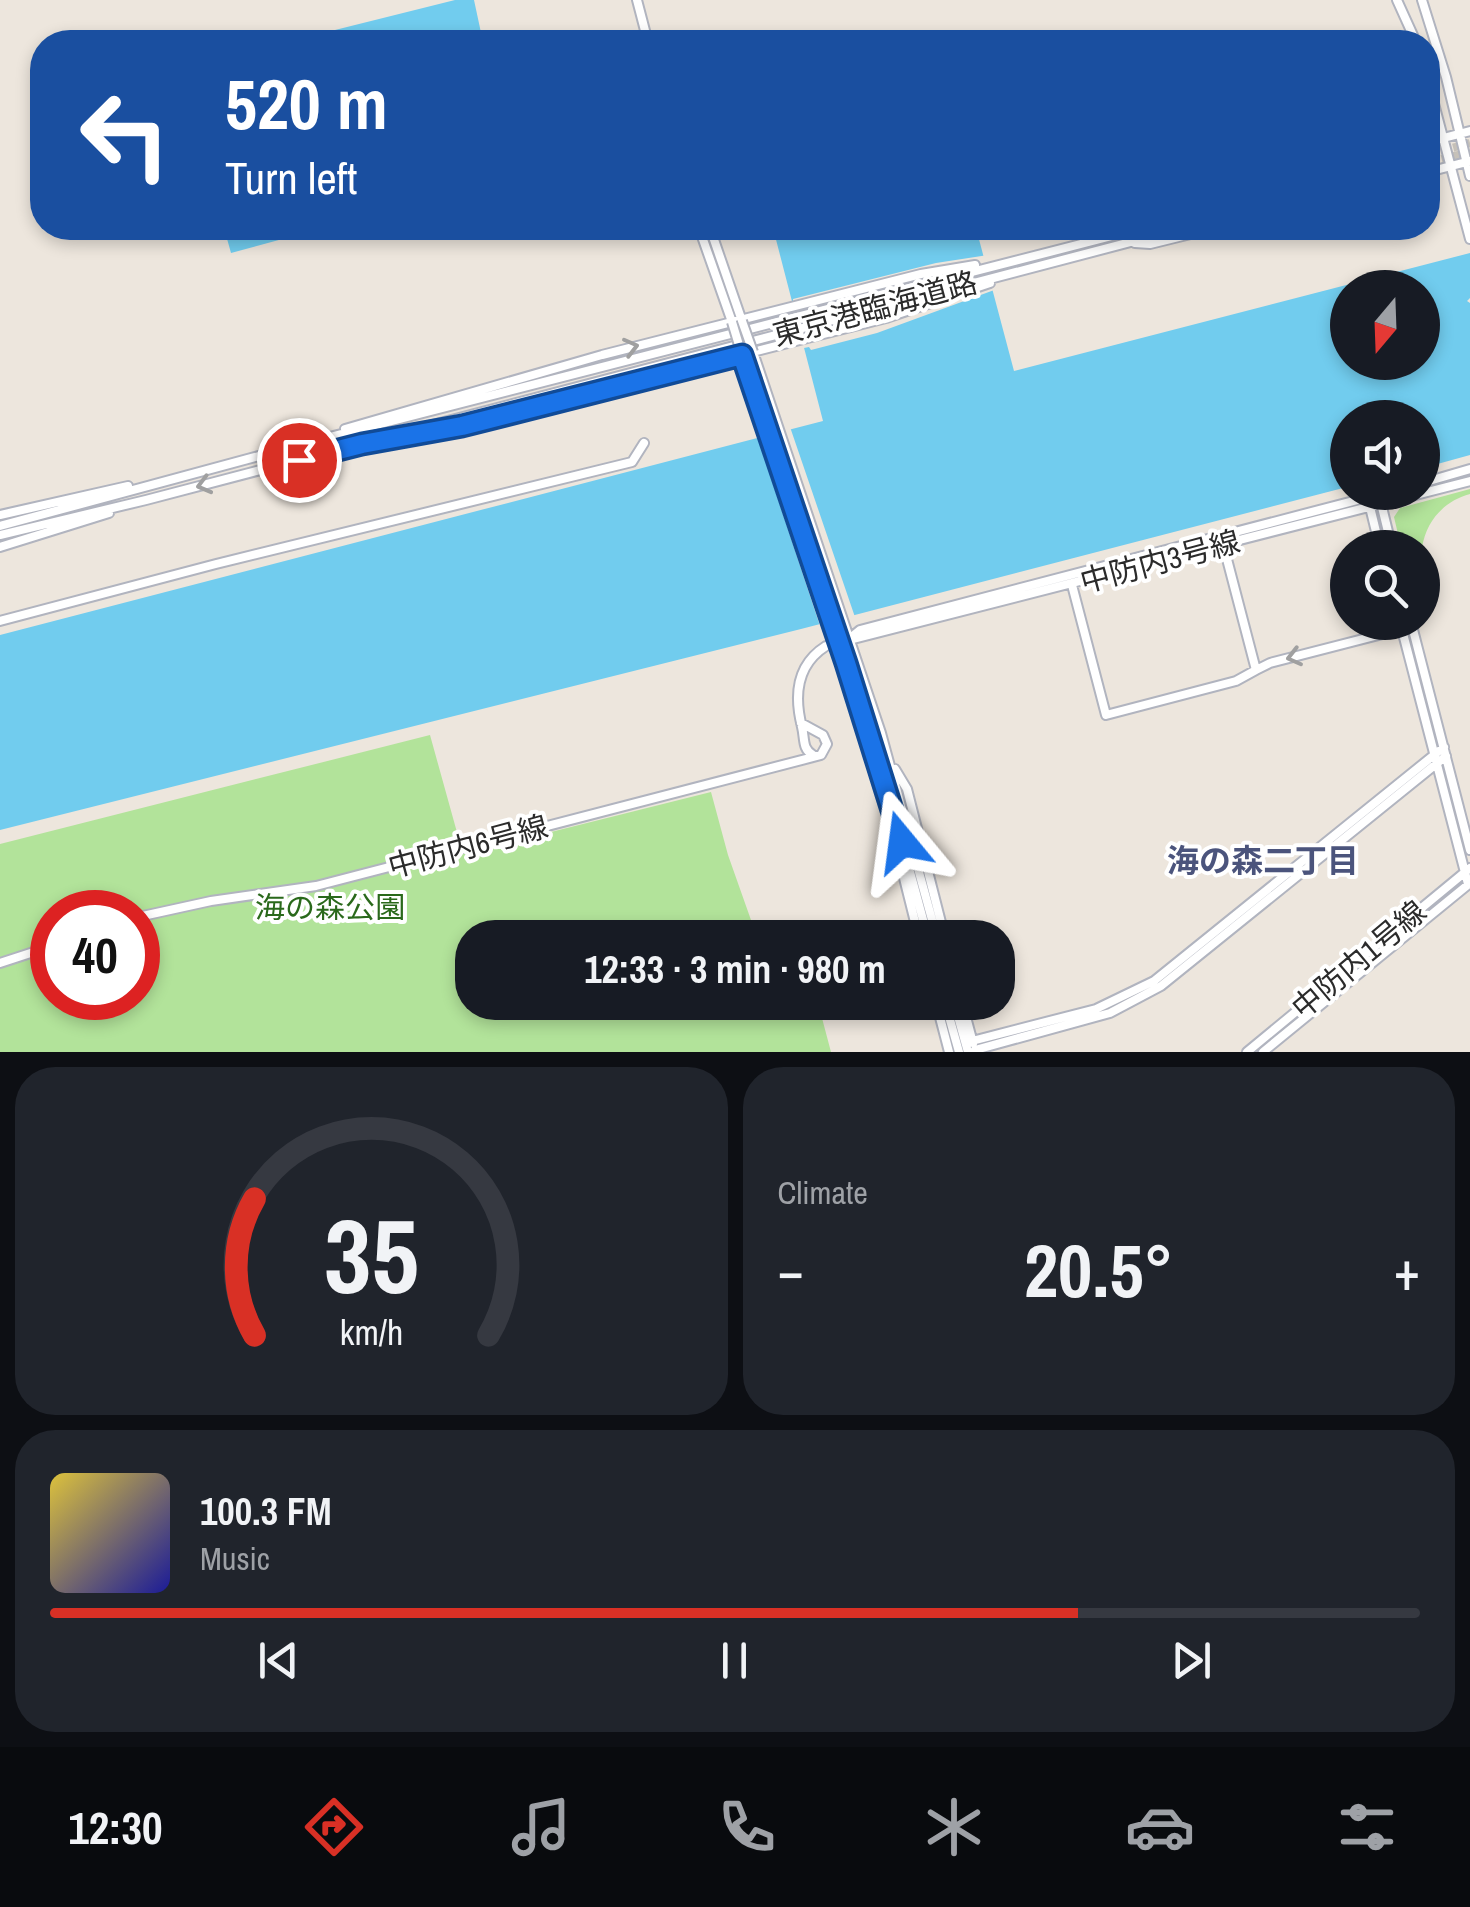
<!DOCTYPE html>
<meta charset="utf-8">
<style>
:root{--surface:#171b24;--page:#20242c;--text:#f1f3f6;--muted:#9ea1a6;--line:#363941;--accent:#d93025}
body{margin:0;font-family:"Archivo Narrow","Noto Sans JP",sans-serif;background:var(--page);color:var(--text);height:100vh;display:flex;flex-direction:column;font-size:38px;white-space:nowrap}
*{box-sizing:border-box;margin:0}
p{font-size:32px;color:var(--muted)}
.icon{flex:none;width:55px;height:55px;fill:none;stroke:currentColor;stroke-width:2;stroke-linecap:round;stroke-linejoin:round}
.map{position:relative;height:1052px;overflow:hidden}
.side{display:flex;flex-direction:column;gap:15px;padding:15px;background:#0d0f14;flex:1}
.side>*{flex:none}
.guide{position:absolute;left:30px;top:30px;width:1410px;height:210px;border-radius:40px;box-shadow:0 5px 15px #0003;background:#1a4fa0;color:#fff;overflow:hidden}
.needle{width:65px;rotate:199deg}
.fabs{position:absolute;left:1330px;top:270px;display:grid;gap:20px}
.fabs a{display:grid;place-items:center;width:110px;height:110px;border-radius:50%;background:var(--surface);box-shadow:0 5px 15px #0003;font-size:50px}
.speed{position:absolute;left:30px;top:890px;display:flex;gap:20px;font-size:50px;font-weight:700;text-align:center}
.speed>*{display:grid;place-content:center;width:130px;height:130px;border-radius:50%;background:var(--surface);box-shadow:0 5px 15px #0003;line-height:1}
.speed .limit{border:15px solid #d22;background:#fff;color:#111}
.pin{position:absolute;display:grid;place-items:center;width:85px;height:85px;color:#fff;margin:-42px;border:5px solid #fff;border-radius:50%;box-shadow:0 2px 10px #0007}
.me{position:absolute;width:110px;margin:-55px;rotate:344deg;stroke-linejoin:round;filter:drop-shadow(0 0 8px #0008)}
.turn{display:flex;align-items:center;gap:35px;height:210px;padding:0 30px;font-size:45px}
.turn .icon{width:130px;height:130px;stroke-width:2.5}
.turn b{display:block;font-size:70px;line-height:85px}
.big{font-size:75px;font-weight:800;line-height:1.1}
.side .card{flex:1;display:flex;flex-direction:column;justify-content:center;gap:15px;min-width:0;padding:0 35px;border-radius:40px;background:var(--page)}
.side .dial{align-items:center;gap:0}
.dial svg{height:260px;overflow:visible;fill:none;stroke:var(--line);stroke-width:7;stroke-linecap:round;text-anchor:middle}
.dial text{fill:var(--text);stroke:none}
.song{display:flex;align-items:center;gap:30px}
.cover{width:120px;height:120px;border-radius:15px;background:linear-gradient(135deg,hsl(50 70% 55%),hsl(240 70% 35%))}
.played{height:10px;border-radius:5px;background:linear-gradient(90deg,var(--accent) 75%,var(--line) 75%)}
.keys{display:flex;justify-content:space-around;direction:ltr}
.heat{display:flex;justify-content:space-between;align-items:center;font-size:55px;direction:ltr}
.side .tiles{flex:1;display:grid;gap:15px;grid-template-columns:1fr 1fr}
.card:last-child{grid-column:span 2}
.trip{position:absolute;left:455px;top:920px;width:560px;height:100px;border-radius:40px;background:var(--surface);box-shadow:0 5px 15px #0003;font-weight:800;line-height:100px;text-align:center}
.menu{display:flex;height:160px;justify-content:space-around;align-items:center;background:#090b0e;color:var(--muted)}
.menu .icon{width:70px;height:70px}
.menu .active{color:var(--accent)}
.menu b{font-size:45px;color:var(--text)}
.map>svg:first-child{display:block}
.green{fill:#b2e39a;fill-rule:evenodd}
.water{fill:#71ccee;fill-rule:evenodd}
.pier{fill:#ede6dd}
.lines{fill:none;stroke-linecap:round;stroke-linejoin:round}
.minor-tunnel{stroke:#c6c1b9;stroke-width:8;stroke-dasharray:8 4;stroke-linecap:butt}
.minor-casing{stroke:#b1b4bf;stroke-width:12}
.minor{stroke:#fff;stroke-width:8}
.minor-bridge-casing{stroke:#b1b4bf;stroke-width:12;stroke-linecap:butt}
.minor-bridge{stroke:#fff;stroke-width:8}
.oneway{stroke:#a0a0a0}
.route-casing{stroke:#114b97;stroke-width:25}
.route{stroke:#1a73e8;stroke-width:18}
.labels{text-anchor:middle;stroke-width:8;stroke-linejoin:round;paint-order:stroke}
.street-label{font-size:30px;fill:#2b2b2b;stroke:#fff}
.park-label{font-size:30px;fill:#2a691b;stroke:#fff}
.neighbourhood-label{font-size:32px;font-weight:bold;fill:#4b547c;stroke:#fff}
</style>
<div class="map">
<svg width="1470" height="1052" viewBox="0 0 1470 1052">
<rect width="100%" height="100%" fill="#ede6dd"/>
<path class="green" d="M1470,489v5c-26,7 -44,27 -48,54l-21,-1 -7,-30 6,-9z
M430,735l33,119 248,-62 17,63 29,82 -285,1v64l346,1 13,49h-831v-208zM52,912h86v86h-86z"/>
<path class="water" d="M455,0h19l9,42h-145l-3,-12z
M224,228h99l-92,25z
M773,228h203l38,143 456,-118v45l-3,3 3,2v152l-47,13 -1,-50h-74l-1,69 -546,142 -801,201v-195l823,-214zM1348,288h74v74h-74z"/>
<path class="pier" d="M988,255l9,34 -120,44 -66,17 -2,-3 -10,2 -12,-44 6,-2v-4l143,-36z
M789,424l67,196 -35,9 -65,-196z"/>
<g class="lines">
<path class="minor-tunnel" d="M1430,154l40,-11
M1430,162l40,-10"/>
<defs>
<path id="minor" d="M637,0l11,42
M1397,0l19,42
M1422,0l24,77 24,99
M1428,81l42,158
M1428,142l42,-11
M1428,155l2,-1
M1428,163l2,-1
M1428,172l42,-11
M699,228l33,94
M710,228l32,93
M1135,243l15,1 65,-16
M753,352l128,381 56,205
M742,355l149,447 37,136
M345,429l257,-74 319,-81 54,-9
M425,432l37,-6 424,-108 104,-35
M1422,483l48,-14
M1369,503l11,45
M1381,503l11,45
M0,515l128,-29
M0,526l318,-86 825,-212
M0,535l146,-35 1038,-272
M0,547l109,-34
M1072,585l34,130 130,-34 20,-11 -34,-130
M0,621l216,-57 416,-102 12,-19
M1400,622l68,262
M1411,622l59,228
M849,639l11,-9 528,-138
M1256,670l14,-7 132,-34
M813,755c-11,-6 -8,-16 -11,-28 -8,-31 -6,-62 24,-81l644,-165
M895,769l12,20 38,149
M878,774l41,164
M138,917l73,-16 105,-15 505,-131 6,-11 -4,-9 -22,-12
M0,963l52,-17
M936,1002l13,50
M945,1002l14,50
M954,1002l14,50
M962,1002l11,41
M972,1041l124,-32 58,-28 290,-234
M975,1050l135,-37 51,-27 285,-230
M1247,1052l223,-184
M1263,1052l207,-169"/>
</defs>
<use href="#minor" class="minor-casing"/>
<use href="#minor" class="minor"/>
<defs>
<path id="minor-bridge" d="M742,321l11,31
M732,322l10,33"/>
</defs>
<use href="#minor-bridge" class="minor-bridge-casing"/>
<use href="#minor-bridge" class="minor-bridge"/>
</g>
<defs><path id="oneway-chevron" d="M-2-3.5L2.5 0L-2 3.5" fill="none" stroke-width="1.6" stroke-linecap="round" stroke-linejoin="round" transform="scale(2.5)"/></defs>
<g class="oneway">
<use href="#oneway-chevron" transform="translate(631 347) rotate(-14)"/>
<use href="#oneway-chevron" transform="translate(204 485) rotate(165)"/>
<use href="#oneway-chevron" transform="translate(1294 657) rotate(166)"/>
</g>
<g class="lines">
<defs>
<path id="route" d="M299,460l63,-16 100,-18 280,-71 104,308 56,179"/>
</defs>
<use href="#route" class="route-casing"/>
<use href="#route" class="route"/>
</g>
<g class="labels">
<g class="street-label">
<text transform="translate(875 309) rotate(-15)" y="10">東京港臨海道路</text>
<text transform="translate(1160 562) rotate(-15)" y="10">中防内3号線</text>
<text transform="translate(468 847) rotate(-15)" y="10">中防内6号線</text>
<text transform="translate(1359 960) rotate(-40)" y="10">中防内1号線</text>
</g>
<g class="park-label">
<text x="330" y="918">海の森公園</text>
</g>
<g class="neighbourhood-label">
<text x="1263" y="872">海の森二丁目</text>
</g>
</g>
</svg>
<div class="fabs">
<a><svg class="needle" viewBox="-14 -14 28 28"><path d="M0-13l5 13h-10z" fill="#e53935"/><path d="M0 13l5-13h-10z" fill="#9ea1a6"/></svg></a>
<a><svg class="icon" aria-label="sound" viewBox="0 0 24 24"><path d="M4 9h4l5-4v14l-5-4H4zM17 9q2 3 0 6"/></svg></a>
<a><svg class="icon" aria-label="search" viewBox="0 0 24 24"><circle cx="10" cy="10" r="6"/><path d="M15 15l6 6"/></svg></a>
</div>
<div class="speed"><div class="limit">40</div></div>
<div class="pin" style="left:299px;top:460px;background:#d93025"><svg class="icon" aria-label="arrive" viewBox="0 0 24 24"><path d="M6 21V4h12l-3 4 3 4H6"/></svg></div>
<svg class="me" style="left:902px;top:842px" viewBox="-20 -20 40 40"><path d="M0-17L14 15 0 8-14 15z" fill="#1a73e8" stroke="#fff" stroke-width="4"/></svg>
<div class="trip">12:33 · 3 min · 980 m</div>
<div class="guide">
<div class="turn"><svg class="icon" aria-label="left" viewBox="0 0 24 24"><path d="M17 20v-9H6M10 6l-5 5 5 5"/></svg><div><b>520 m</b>Turn left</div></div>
</div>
</div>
<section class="side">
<div class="tiles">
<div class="card dial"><svg viewBox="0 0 100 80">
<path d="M14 69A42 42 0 1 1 86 69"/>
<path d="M14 69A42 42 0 0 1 14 27" stroke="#d93025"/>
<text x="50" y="56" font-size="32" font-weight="700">35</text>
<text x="50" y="72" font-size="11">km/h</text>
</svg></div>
<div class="card"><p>Climate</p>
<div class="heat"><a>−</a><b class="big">20.5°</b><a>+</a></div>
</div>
<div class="card">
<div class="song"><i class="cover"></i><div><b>100.3 FM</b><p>Music</p></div></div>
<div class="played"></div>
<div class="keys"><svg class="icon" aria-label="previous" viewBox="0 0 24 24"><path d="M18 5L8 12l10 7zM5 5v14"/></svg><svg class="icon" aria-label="pause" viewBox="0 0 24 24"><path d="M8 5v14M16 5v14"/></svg><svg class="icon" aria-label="next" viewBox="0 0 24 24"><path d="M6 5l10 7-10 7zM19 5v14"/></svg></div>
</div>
</div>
</section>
<nav class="menu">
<b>12:30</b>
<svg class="icon active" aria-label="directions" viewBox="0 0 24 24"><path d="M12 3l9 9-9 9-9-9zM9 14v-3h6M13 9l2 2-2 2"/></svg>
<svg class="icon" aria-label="music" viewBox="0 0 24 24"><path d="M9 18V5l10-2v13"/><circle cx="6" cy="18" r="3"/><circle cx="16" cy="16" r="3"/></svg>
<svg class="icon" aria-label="phone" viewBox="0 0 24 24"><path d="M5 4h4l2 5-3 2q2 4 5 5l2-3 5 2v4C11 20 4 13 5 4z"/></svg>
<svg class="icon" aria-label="climate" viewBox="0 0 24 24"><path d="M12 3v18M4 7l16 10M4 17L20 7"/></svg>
<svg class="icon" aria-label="car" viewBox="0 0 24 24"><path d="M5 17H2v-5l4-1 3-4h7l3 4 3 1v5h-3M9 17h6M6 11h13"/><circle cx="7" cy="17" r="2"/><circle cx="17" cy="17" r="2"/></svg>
<svg class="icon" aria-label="filters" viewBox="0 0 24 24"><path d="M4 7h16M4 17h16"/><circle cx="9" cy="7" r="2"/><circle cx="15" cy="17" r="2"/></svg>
</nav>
